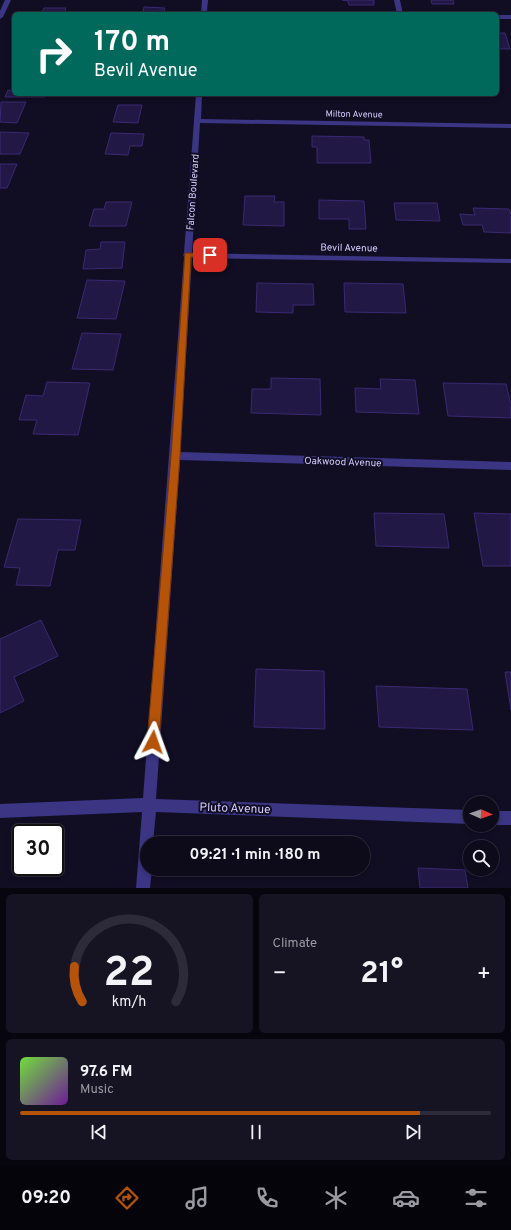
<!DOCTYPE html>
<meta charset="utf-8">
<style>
:root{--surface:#0d0a1a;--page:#161323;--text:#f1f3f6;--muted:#9a9aa2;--line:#2d2b39;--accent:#b45309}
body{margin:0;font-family:Overpass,sans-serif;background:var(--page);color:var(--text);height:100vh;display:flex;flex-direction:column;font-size:15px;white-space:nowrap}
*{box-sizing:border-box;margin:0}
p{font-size:13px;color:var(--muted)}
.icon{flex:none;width:22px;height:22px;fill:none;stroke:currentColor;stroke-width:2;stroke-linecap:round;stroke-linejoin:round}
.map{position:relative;height:888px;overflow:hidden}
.side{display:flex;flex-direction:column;gap:6px;padding:6px;background:#07060e;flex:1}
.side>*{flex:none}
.banner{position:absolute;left:12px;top:12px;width:487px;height:84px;border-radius:6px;box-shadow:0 2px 6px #0003,0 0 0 1px var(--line);background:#00695c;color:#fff;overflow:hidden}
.needle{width:26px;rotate:92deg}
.fabs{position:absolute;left:463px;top:796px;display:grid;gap:8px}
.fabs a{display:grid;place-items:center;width:36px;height:36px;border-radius:50%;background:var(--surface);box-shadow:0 2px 6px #0003,0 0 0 1px var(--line);font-size:20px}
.speed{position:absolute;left:12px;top:824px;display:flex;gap:8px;font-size:20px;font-weight:700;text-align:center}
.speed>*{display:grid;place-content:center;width:52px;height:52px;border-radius:50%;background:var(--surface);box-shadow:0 2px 6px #0003,0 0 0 1px var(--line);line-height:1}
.speed .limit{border:2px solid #111;border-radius:6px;background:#fff;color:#111}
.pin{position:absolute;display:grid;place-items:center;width:34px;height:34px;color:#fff;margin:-17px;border-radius:8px;box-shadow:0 2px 6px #0006}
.me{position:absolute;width:44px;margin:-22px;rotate:4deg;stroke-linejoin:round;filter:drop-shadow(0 0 3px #0008)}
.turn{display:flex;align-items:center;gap:14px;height:84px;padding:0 16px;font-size:18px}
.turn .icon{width:52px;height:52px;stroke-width:2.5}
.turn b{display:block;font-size:28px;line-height:34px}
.big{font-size:30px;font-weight:700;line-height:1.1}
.side .tile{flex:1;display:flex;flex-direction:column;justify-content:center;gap:6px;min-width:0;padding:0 14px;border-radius:6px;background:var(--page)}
.side .dial{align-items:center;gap:0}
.dial svg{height:104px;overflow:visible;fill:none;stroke:var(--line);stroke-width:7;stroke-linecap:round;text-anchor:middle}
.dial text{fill:var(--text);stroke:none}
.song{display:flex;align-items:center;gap:12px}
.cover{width:48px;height:48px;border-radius:6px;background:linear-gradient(135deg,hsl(100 70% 55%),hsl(280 70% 35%))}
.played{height:4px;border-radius:2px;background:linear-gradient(90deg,var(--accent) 85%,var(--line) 85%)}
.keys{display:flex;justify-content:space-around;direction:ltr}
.heat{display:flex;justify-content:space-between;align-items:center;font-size:22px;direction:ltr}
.side .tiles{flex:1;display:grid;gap:6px;grid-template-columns:1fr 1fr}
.tile:last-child{grid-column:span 2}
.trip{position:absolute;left:140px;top:836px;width:230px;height:40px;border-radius:20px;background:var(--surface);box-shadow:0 2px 6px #0003,0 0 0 1px var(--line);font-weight:700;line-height:40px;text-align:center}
.menu{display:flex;height:64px;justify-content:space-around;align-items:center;background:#05040a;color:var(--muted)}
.menu .icon{width:28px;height:28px}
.menu .on{color:var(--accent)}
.menu b{font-size:18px;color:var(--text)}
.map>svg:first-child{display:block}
.building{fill:#221845;stroke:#3a2972}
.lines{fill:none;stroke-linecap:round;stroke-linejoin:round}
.street{fill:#3b3584;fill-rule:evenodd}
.route{fill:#b45309;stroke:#753606}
.labels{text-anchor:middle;stroke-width:4;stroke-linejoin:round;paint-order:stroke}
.far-street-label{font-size:9px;fill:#d6ceff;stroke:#110d23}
.street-label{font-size:10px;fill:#d6ceff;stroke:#110d23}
.near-street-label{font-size:12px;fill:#d6ceff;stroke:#110d23}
</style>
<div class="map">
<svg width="511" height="888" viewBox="0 0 511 888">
<rect width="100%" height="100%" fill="#110d23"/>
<path class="building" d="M342,0h32v5h-25l-1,-4z
M431,0h22l1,4h-22z
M144,7l21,1 -2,6h-29v-2h9z
M44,8h22l-2,6h-23z
M497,33h8l5,16h-13z
M8,90l6,1v3h33l-2,3h-40z
M1,102h25l-9,21 -17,-1z
M118,105h24l-4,18 -25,-1z
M0,132l29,1 -9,21h-20z
M111,133l33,1 -2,12h-12l-2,9 -23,-1z
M312,136l52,1v3h5l2,23h-54v-16h-5z
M0,164h17l-10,24h-7z
M245,196h30l-1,6h10v24l-41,-1z
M319,200l45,1 2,28h-17v-10h-30z
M106,202h26l-6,24h-37l5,-17h10z
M394,203h43l3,18 -44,-1z
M473,208l36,1 2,6v18l-27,-1 -2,-7h-19l-3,-11 15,1z
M101,242h24l-3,26 -39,1 3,-19 14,-1z
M87,280l38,1 -9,38 -39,-1z
M257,283l56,1 1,21h-21v8l-37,-1z
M344,283l59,1 3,29 -61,-1z
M82,333l39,1 -8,36 -41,-1z
M271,378l49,1 1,36 -70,-2 1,-24h19z
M380,379l35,1 4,34 -63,-2 -1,-24 26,1z
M47,382l43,1 -12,52 -45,-1 4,-14h-18l7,-25 17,1z
M443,383l63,1 5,21v13l-63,-2z
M374,513l70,1 5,34 -73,-2z
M474,513l37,1v52h-28z
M18,519l63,1 -6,30h-17l-8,36 -34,-1 4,-17 -16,-1z
M41,620l17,36 -44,21 10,24 -24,12v-74z
M256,669l68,2 1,58 -71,-2z
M505,672h6v38z
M376,686l91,3 6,41 -94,-3z
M418,868l47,2 3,18h-48z"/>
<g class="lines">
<path class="street" d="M5,0h6l-8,17 -3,2v-8z
M202,0h6l-1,11 93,1 3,2h-102z
M394,0h6l3,14h-6z
M497,15h14v4h-14z
M196,94h6l-1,25 310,5v4l-311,-5 -8,130 319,6v4l-319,-5 -12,194 331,10v8l-331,-10 -24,339 314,11v14l-314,-12 -3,31h-6v26h5l-2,19h-14l6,-76 -142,6v-14l143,-6 41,-541 -1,-2 1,-2z
M492,811h19v14h-19z"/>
</g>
<path class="route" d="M185,253h25l4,2 -4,2h-19l-11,199 -21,286 -1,3 -5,2 -4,-2 -2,-3 24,-286z"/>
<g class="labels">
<g class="far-street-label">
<text transform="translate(354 114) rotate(1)" y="3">Milton Avenue</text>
</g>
<g class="street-label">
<text transform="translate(192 192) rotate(-86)" y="4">Falcon Boulevard</text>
<text transform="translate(349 247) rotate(1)" y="4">Bevil Avenue</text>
<text transform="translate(343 461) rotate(2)" y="4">Oakwood Avenue</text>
</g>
<g class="near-street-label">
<text transform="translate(235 808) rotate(2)" y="4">Pluto Avenue</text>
</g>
</g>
</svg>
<div class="fabs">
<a><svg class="needle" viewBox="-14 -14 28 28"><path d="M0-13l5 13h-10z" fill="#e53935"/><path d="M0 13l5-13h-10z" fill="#9a9aa2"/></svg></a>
<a><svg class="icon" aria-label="search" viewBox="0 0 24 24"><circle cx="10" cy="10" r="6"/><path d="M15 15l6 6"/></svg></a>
</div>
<div class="speed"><div class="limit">30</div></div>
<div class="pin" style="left:210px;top:255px;background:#d93025"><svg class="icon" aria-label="arrive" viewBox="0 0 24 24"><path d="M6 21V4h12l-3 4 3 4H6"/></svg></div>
<svg class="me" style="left:153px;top:742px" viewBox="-20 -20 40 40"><path d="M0-17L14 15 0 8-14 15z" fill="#b45309" stroke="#fff" stroke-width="4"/></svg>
<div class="trip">09:21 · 1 min · 180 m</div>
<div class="banner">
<div class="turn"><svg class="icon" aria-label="right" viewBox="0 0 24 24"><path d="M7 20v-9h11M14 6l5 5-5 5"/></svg><div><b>170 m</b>Bevil Avenue</div></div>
</div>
</div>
<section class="side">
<div class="tiles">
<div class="tile dial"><svg viewBox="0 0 100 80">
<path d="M14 69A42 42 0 1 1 86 69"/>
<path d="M14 69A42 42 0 0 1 8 42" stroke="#b45309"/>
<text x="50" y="56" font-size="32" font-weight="700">22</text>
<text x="50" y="72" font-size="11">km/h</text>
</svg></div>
<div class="tile"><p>Climate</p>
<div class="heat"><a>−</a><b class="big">21°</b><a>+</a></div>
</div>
<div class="tile">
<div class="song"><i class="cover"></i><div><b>97.6 FM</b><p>Music</p></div></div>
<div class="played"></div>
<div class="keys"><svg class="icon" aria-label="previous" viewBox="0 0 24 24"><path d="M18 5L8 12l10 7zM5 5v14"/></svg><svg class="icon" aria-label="pause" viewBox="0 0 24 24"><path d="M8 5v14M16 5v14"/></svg><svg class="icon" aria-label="next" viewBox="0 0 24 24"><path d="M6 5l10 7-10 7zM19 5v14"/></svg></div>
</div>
</div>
</section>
<nav class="menu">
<b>09:20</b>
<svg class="icon on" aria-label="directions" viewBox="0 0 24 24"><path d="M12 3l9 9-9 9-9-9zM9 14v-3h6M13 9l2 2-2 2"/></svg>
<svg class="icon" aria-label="music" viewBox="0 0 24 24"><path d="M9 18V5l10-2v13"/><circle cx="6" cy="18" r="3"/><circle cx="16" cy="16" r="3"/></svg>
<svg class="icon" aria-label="phone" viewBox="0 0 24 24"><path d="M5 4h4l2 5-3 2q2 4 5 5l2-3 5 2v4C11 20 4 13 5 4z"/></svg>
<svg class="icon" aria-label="climate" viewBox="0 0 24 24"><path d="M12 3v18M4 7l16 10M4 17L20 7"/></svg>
<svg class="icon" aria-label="car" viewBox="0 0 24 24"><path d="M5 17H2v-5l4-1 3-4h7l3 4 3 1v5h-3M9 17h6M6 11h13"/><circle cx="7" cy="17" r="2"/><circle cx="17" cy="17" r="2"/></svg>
<svg class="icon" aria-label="filters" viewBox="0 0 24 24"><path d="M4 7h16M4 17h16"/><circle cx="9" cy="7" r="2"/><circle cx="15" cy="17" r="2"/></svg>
</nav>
